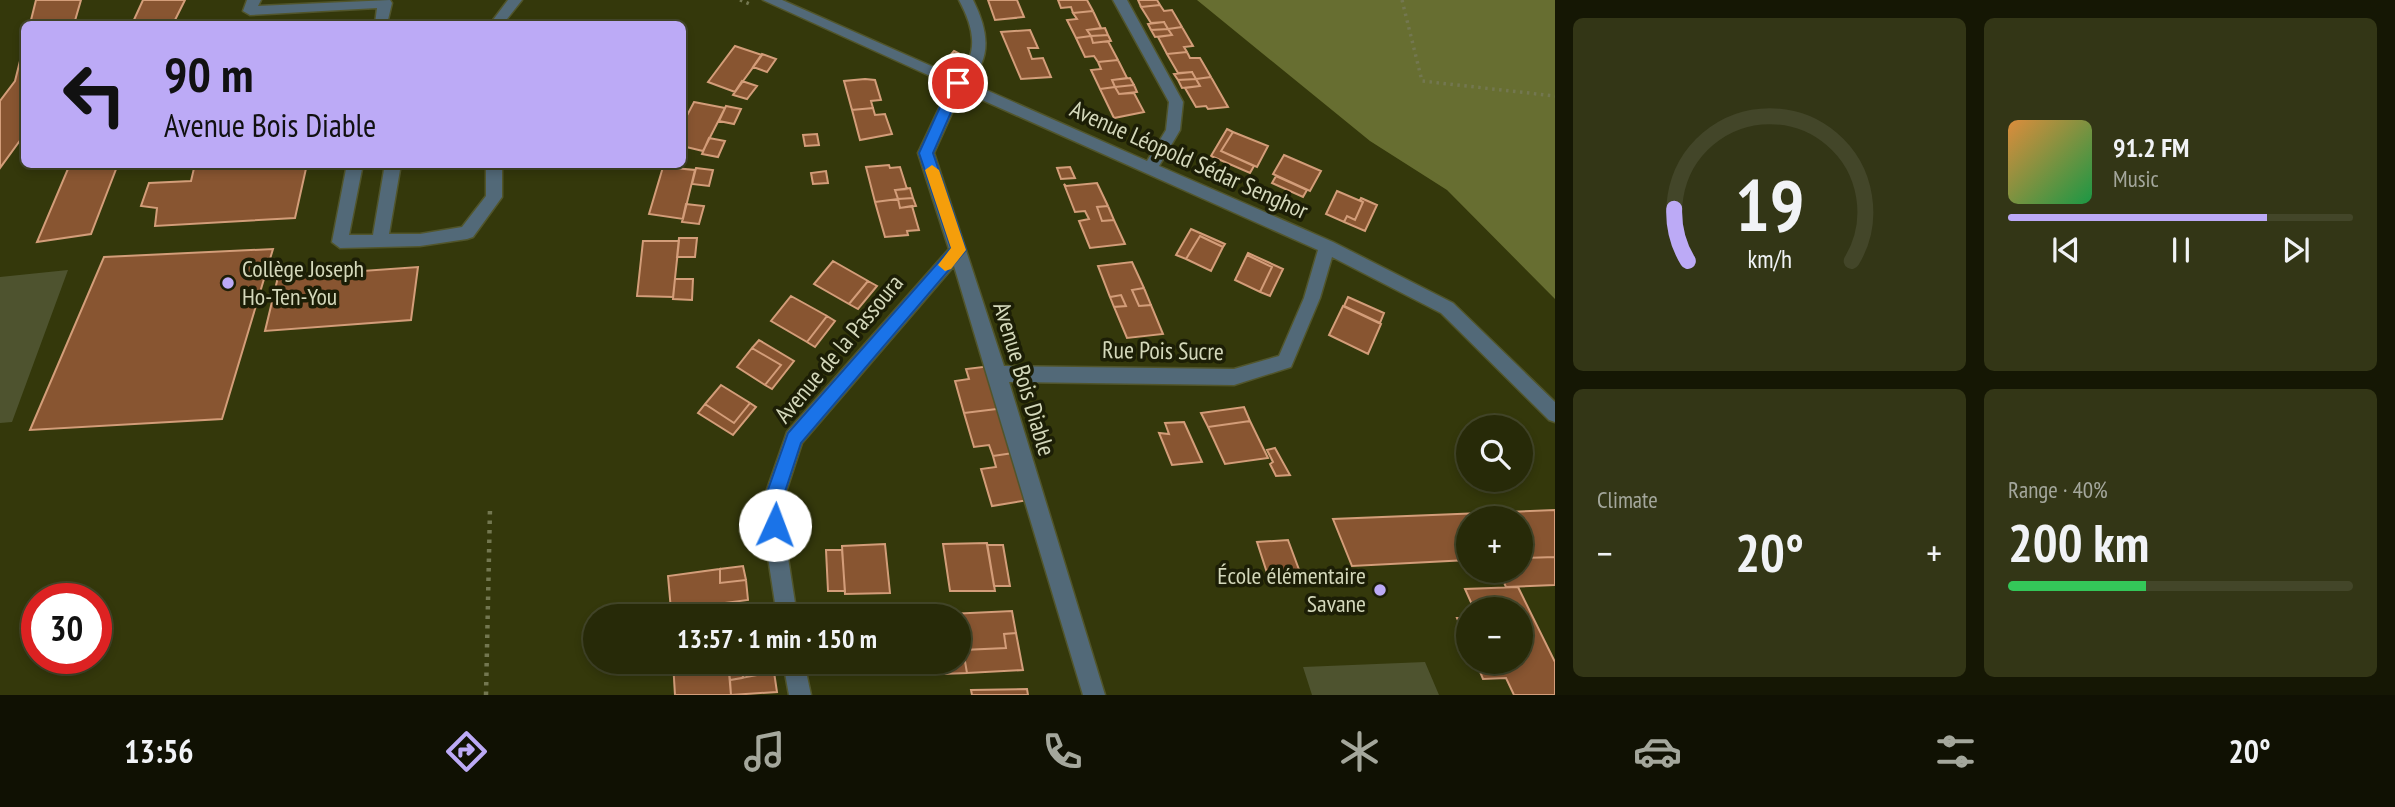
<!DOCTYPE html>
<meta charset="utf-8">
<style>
:root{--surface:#272a08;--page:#333616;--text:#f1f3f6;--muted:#a4a79c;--line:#434629;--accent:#bcaaf6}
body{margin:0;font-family:"PT Sans Narrow",sans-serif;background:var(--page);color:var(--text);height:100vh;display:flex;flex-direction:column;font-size:26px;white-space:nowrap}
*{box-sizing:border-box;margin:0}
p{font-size:23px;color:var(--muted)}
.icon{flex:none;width:38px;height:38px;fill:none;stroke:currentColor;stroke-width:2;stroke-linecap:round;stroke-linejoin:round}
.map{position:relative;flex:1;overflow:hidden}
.side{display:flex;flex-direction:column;gap:18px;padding:18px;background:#151704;width:840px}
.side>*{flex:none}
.top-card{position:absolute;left:21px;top:21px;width:665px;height:147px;border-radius:10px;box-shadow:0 4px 10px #0003,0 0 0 2px var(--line);background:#bcaaf6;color:#111;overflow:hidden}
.controls{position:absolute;left:1456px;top:415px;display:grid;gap:14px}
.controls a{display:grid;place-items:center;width:77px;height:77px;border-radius:50%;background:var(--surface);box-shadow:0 4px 10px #0003,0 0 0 2px var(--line);font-size:35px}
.speed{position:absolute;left:21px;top:583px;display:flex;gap:14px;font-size:35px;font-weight:700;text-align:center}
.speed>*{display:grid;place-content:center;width:91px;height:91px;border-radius:50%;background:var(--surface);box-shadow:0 4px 10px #0003,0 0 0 2px var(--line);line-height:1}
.speed .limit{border:10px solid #d22;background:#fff;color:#111}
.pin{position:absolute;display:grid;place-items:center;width:60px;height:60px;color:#fff;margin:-30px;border:4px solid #fff;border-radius:50%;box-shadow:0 2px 7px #0007}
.me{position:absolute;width:77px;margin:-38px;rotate:2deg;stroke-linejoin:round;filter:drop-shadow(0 0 5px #0008)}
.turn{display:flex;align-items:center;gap:24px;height:147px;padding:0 28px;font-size:32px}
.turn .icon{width:91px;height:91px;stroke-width:2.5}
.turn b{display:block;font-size:49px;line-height:60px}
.big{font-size:52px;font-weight:600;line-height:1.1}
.side .card{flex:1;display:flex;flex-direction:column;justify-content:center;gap:10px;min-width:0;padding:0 24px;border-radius:10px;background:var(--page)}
.side .dial{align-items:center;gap:0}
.dial svg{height:182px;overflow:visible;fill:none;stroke:var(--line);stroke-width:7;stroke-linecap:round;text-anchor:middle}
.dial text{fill:var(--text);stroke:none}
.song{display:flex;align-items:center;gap:21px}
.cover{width:84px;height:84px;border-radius:10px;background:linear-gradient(135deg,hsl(30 70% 55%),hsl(140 70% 35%))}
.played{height:7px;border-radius:4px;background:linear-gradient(90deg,var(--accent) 75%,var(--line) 75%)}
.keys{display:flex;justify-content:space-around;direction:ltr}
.heat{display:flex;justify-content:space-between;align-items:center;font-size:38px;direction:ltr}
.charge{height:10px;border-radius:5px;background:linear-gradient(90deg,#34c759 40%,var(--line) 0)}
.side .tiles{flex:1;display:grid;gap:18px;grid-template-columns:repeat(2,1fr)}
.trip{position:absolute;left:583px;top:604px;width:388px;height:70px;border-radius:35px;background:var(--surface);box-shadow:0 4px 10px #0003,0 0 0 2px var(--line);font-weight:600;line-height:70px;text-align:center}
.menu{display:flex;height:112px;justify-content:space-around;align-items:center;background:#101103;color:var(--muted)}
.menu .icon{width:49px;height:49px}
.menu .selected{color:var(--accent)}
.menu b{font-size:32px;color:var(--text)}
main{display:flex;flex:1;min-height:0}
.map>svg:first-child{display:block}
.green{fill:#4e532f}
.forest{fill:#676e31}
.building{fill:#885531;stroke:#d39d79;stroke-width:2}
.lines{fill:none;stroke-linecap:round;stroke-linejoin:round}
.minor-casing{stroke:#51552b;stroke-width:3}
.path-far1{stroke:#737750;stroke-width:3.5;stroke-dasharray:2.5 4.5;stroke-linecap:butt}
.path{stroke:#737750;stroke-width:4.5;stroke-dasharray:3.5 6;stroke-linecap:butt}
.minor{fill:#526978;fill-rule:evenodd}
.route{fill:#1a73e8;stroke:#114b97;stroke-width:2}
.slow{fill:#f59e0b}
.poi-dot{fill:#bcaaf6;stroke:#1c1e06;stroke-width:2.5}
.labels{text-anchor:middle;stroke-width:7;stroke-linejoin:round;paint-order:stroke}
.street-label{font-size:24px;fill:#d4d8bb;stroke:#1c1e06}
.poi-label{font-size:24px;fill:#d4d8bb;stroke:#1c1e06;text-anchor:start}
</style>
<main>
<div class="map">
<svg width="1555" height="695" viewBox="0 0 1555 695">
<rect width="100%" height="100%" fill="#34380b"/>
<path class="green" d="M68,270l-56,152 -12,1v-146z
M1425,662l14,33h-127l-9,-28z"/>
<path class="forest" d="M1197,0h358v299l-108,-109 -77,-49z"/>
<path class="building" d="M36,0h45l-7,24h-44z
M143,0h42l-12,24h-41z
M988,0h29l7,17 -29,3z
M1058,0h29l6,11 -20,2 -2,-6 -10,1z
M1138,0h19l3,5 -19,2z
M1160,5l4,6 8,-1 10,17 -14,2 -4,-7 -13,1 -10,-16z
M1093,11l8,17 -14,2 4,6 -15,2 -9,-18 10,-1 -4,-6z
M1164,22l4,7 -17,1 -3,-6z
M1182,27l11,19 -9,1 3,5 -20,2 -9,-17 14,-2 -4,-6z
M1105,28l3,7 -17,1 -4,-6z
M1168,29l4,6 -17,2 -4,-7z
M1030,30l8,18h-10l4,11 11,-1 8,19 -30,2 -20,-47z
M1108,35l3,6 -18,2 -2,-7z
M1091,36l2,7 15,-2 10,19 -20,2 -4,-6 -9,1 -9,-19z
M24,45v90l-24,33v-67l15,-20z
M735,46l27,9 -27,37 -27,-10z
M954,51l10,5 -7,8 -10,-5z
M1187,52l3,6h10l11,19 -15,2 -4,-7 -14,1 -11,-19z
M762,54l14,5 -9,13 -14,-5z
M1118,60l9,18 -15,2 3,7 -15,2 -9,-19 10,-1 -3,-7z
M1192,72l4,7 -18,1 -4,-6z
M1211,77l17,30 -20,2 -2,-3 -10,1 -11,-19 15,-2 -4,-7z
M1130,78l4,7 -19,2 -3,-7z
M865,79l10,1 6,20 -10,1 2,7 -21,2 -8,-29z
M1196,79l4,7 -18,2 -4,-8z
M742,81l15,5 -10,13 -14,-4z
M1134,85l3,7 -18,2 -4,-7z
M1115,87l4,7 15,-1 10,19 -30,6 -14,-29z
M694,102l31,6 -22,43 -21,-5v-21z
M726,106l15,3 -7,15 -15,-3z
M873,108l2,7 10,-1 7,20 -32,6 -8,-30z
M1227,129l6,3 -12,19 33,15 -4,7 -39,-17z
M1233,132l35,14 -11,21 -36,-16z
M817,134l2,11 -14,1 -2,-11z
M709,138l16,3 -7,16 -16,-3z
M1284,155l37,16 -11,20 -37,-17z
M70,164h48l-27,70 -54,8z
M195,164h112l-12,54 -140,8 2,-18 -16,-2 8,-23 42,-2z
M889,165l1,3 10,-1 7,22 -12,1 3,9 -23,3 -9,-35z
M663,167l32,3 -12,49 -34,-5z
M1070,167l5,11 -14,1 -4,-11z
M696,168l17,2 -4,16 -17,-2z
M826,171l2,12 -15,1 -2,-11z
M1276,176l31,14 -4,7 -31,-14z
M1097,183l11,23 -11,1 5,14 12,-1 11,24 -35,4 -11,-27 10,-2 -4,-8 -10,1 -11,-28 2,2z
M910,188l3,10 -15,1 -3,-9z
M1337,191l26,11 -8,18 -8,-4 -3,6 -18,-8z
M913,198l3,8 -16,2 -2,-9z
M1361,198l16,7 -12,26 -21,-9 3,-6 8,4 8,-18 -3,-2z
M898,199l2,9 12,-2 7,24 -12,1 1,4 -23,2 -10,-35z
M686,204l18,2 -5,18 -17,-2z
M1108,206l6,14 -12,1 -5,-14z
M1191,229l34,15 -2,3 -23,-11 -14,23 -10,-4z
M1200,236l23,11 -12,24 -25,-12z
M679,238h18l-2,19h-18z
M643,241h36l-6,56 -36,-1z
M273,249l-51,170 -192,11 74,-173z
M1248,253l35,16 -13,27 -10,-4 12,-25 -25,-12z
M1247,255l25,12 -12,25 -25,-12z
M833,261l35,20 -19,23 -35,-20z
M1132,262l12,26 -12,2 7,16 12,-1 12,29 -36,4 -13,-31 12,-1 -5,-11 -11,2 -12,-31z
M418,267l-7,53 -146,11 13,-54z
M675,279h18l-1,21 -19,-1z
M868,281l9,5 -19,23 -9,-5z
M1144,288l7,17 -12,1 -7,-16z
M1121,295l5,11 -12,1 -4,-10z
M791,296l36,20 -20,26 -36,-21z
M1348,297l36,16 -4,10 -36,-17z
M1343,306l38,18 -13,30 -39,-19z
M827,316l8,5 -20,26 -8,-5z
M759,340l35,21 -22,28 -7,-4 16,-20 -29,-17z
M752,348l29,17 -16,20 -28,-18z
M991,366l14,42 -41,5 -9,-32 14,-2 -3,-10z
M721,385l29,18 -16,20 -29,-19z
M750,403l6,4 -23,28 -35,-22 7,-9 29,19z
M1244,407l6,14 -42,6 -7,-14z
M1005,408l14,44 -26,4 -4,-11 -15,2 -10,-34z
M1250,421l18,37 -43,6 -17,-37z
M1184,422l18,40 -30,3 -13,-32 10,1 -4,-11z
M1275,448l15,27 -14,1 -6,-12 3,-2 -6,-12z
M1019,452l16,47 -43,7 -11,-37 15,-2 -3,-11z
M1555,510v47l-34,1v-40h-53v42l-116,6 -19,-47z
M1288,540l13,35 -33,1 -11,-34z
M987,543l8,48h-45l-7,-47z
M885,544l5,49 -45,1 -3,-48z
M987,545h16l7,41h-16z
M826,550h16l3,41h-17z
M1555,557v28l-49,2 -8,-17h23v-12z
M743,566l3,14 -26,3v-14z
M720,569v14l26,-3 2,20 -77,10 -3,-34z
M1518,587l37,75v33h-41l-8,-17 -23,1 -7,-17h45v-53h-47l-9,-20z
M1012,611l4,22 -12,1 2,14 -43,2 4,23 -25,1 -2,-12h19v-46l-10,-2z
M1457,618h11v26z
M1016,633l7,37 -56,3 -4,-23 43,-2 -2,-14z
M673,662h55l3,33h-56z
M728,662h13l2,16 -13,2z
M774,672l3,20 -46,3 -1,-15z
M1027,689l1,6h-56l-1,-5z"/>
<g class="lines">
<defs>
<path id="minor" d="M247,0h14l-3,6 132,-6 2,3 -5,21h-12l2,-16 -127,7 -7,-4z
M508,0h14l-19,24h-13z
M763,0h19l174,77c25,-23 17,-51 3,-77h14c14,28 21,58 -5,82l179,79 19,-31 3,-28 -56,-102h14l56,102 -3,28 -21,36 174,76 120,61 102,99v20l-6,-2 -108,-107 -109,-56 -12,41 -29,69 -57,18 -225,-3 96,313h-22l-129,-429 -152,177 -18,55 3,53 10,65h-20l-10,-65 -3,-53 23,-66 162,-183 -31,-96 32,-68zM962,91l356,159 -14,48 -25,58 -45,13 -230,-3 -70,-213z
M347,164h16l-14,71h24l12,-71h16l-12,70h31l42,-7 24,-31v-32h16v33l-29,40 -6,2 -47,7 -80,2 -8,-6z
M783,662h21l7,33h-22z"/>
</defs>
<use href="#minor" class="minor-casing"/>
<path class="path-far1" d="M740,0l12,5
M1402,0l20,81 133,15"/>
<path class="path" d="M486,695l4,-187"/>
<use href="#minor" class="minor"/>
</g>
<path class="route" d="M958,78l6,5 -31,70 33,97 -165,193 -18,55 1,27 -2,6 -7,2 -6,-2 -4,-33 23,-65 163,-185 -32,-95 32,-70z"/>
<path class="slow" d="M932,165l7,5 27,80 -15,19 -6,2 -7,-6 13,-17 -26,-78z"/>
<g class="poi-dot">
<circle cx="228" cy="283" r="7"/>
<circle cx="1380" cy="590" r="7"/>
</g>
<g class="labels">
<g class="street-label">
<text transform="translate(1189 160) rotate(24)" y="8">Avenue Léopold Sédar Senghor</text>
<text transform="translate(839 349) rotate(-50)" y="8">Avenue de la Passoura</text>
<text transform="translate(1163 351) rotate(1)" y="8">Rue Pois Sucre</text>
<text transform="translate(1024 379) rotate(73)" y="8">Avenue Bois Diable</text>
</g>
<g class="poi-label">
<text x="242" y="277">Collège Joseph<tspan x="242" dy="28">Ho-Ten-You</tspan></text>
<text x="1366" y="584" text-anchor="end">École élémentaire<tspan x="1366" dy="28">Savane</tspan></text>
</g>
</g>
</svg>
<div class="controls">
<a><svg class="icon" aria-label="search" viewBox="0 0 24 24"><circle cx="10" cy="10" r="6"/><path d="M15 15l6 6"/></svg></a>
<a>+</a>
<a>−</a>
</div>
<div class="speed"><div class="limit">30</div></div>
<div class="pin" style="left:958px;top:83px;background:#d93025"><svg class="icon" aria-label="arrive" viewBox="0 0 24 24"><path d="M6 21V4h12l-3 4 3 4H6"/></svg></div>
<svg class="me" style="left:775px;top:525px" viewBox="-20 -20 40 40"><circle r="19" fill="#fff"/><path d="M0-13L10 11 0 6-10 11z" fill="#1a73e8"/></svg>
<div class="trip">13:57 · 1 min · 150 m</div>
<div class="top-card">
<div class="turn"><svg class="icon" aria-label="left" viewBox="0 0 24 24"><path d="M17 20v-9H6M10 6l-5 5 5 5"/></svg><div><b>90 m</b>Avenue Bois Diable</div></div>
</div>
</div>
<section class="side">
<div class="tiles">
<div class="card dial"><svg viewBox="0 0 100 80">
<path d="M14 69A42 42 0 1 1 86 69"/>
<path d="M14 69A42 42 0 0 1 8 46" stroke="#bcaaf6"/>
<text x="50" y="56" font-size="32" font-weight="700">19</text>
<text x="50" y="72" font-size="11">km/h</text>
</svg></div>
<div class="card">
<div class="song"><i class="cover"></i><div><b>91.2 FM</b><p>Music</p></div></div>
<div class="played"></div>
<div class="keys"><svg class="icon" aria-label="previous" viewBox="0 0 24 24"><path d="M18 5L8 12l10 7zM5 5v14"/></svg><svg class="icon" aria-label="pause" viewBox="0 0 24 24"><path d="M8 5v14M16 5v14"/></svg><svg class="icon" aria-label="next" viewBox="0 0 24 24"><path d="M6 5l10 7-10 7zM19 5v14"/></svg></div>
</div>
<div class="card"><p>Climate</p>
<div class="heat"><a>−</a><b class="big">20°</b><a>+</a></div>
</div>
<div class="card"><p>Range · 40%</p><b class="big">200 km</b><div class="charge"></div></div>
</div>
</section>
</main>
<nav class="menu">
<b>13:56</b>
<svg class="icon selected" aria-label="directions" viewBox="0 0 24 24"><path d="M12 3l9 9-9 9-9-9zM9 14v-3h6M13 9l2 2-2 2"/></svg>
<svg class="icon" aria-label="music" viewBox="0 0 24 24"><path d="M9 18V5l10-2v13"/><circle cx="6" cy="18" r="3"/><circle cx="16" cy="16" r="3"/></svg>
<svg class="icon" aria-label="phone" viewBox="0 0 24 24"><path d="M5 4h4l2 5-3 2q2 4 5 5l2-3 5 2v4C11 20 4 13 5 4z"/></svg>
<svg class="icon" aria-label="climate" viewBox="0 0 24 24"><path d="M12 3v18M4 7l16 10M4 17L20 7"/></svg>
<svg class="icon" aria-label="car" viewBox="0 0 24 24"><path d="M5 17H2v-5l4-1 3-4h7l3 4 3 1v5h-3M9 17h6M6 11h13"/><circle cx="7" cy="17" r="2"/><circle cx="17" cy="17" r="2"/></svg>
<svg class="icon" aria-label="filters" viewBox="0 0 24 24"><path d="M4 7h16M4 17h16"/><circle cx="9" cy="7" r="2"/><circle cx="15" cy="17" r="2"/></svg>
<b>20°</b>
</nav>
